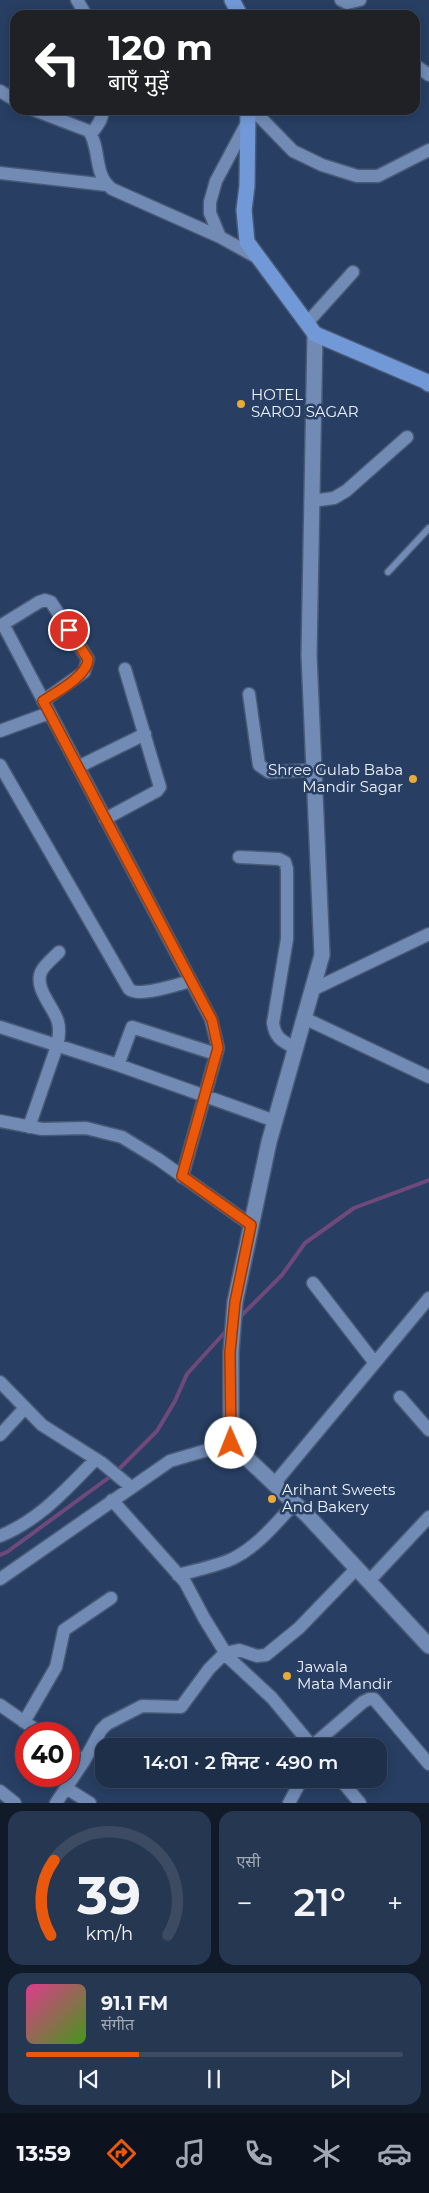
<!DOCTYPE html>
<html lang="hi">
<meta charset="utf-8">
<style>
:root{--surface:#1e2f4a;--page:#263751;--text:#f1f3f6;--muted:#a1a9b5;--line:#3c4a62;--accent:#ea580c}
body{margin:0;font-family:Montserrat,"Noto Sans Devanagari",sans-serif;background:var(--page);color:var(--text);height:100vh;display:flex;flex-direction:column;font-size:19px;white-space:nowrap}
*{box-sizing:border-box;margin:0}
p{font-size:16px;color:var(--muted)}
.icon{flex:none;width:28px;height:28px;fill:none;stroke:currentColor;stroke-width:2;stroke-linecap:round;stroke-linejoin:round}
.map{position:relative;height:1803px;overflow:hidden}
.details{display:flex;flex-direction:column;gap:8px;padding:8px;background:#101a29;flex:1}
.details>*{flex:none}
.banner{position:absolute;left:10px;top:10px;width:410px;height:105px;border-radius:15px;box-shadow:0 2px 12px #0003,0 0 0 1px var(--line);background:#202124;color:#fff;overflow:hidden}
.speed{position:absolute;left:15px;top:1722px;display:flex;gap:10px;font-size:25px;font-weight:700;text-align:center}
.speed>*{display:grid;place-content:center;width:65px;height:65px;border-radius:50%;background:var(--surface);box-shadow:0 2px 12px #0003,0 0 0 1px var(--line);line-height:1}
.speed .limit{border:8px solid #d22;background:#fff;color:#111}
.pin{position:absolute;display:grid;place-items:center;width:42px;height:42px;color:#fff;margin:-21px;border:2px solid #fff;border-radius:50%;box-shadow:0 1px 5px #0007}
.me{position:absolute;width:55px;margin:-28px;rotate:359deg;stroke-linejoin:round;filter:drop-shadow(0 0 4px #0008)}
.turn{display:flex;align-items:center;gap:18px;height:105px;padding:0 15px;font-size:22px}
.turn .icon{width:65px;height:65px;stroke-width:2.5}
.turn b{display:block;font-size:35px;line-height:42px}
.big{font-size:38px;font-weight:600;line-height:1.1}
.details .card{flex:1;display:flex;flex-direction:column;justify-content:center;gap:8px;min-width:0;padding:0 18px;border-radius:15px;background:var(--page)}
.details .dial{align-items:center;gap:0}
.dial svg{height:130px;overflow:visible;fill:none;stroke:var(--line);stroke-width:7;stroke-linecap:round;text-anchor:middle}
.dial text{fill:var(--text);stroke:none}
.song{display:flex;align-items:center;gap:15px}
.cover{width:60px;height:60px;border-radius:8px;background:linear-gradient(135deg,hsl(330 70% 55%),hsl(100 70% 35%))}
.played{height:5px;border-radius:2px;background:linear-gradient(90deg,var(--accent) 30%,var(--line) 30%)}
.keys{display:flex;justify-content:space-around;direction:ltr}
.heat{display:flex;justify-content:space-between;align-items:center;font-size:28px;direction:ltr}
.details .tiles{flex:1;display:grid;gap:8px;grid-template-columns:1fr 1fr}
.card:last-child{grid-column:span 2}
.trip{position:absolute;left:95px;top:1738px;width:292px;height:50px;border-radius:15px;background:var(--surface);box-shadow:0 2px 12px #0003,0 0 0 1px var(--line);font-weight:600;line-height:50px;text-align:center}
.dock{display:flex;height:80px;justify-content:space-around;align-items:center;background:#0c131e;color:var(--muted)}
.dock .icon{width:35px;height:35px}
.dock .selected{color:var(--accent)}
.dock b{font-size:22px;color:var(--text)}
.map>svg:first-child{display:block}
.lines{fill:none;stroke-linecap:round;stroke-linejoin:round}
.stream{stroke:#6f497c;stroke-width:4}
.lane-casing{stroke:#485a76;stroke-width:9}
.street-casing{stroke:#485a76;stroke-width:15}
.secondary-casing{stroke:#485a76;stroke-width:18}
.primary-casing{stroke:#485a76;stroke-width:18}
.lane{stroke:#718bb5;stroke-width:6}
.street{stroke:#718bb5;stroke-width:12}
.secondary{stroke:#718bb5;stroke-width:15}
.primary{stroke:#7299d7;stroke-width:15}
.route-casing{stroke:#983908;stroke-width:12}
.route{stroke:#ea580c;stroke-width:9}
.poi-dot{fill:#e8ab37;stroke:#283f63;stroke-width:2}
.labels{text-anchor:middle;stroke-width:5;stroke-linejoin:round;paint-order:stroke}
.poi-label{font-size:15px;fill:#ecf2fb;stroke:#283f63;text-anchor:start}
</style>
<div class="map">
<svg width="429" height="1803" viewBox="0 0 429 1803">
<rect width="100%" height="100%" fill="#283f63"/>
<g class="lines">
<path class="stream" d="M239,1318l43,-43 23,-32 49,-35 75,-28
M0,1555l7,-3 108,-79 42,-42 18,-30 12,-27 40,-44"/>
<defs>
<path id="lane" d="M388,572l41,-44"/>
<path id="street" d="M77,0l9,15
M341,0l6,3 13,-3
M415,65l14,10
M0,91l15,9
M34,110l55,21c12,18 4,44 23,58l108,48
M253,110l40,41 29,14 35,11h21l51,-26
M248,121l-32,60 -6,21v11l10,24 38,21
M91,134c5,-7 13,-15 11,-24
M0,173l107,12
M307,323l46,-51
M312,501l22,-3 12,-7 61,-54
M3,624l208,395 7,29 -36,129
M0,626l39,-24 6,-2 6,2 37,57 -4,13 -41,29
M249,694l10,71 10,7 45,-2
M0,731l49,-18
M0,765l129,224c10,9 49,-5 62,-8
M78,767l67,-33
M105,819l52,-28 3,-4 -35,-118
M239,857l40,2 6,3 2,7v70l-14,84c2,15 9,18 22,25
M312,990l117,-56
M304,1018l125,59
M0,1027l118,38 14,-38 84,27
M118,1065l157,56
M0,1121l42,8 44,-1 36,9 36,22 93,66
M29,1127l28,-81c2,-8 3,-16 1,-24 -4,-15 -24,-33 -17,-50 3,-7 12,-14 18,-20
M313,1283l62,80
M0,1382l42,43 60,38 29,24
M400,1397l29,33
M0,1435l25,-27
M274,1484l155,-186
M112,1500l73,82 19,36 24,39 44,41 40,48
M0,1536c41,-17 65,-46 96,-77
M178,1575c18,-5 40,-9 56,-17 24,-12 43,-36 61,-55
M0,1579l170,-118 61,-18
M369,1581l60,-64
M0,1705l42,29
M24,1722l32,-55 8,-37 47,-32
M312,1746l51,-44 6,-3h5l55,65
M69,1751l15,10
M340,1779l20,24
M66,1788l24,15
M0,1791l15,12
M56,1803l28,-42 17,-31 6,-6 35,-18 39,1 28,-38 16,-16 14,-3 18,6 9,-1 33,-27 58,-60
M289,1803l13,-24"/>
<path id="secondary" d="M315,334l-6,321 13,300 -53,187 -34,160 -4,50v91l76,72 122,131"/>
<path id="primary" d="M232,0l8,15
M248,110l-1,76 -3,24 3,32 68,92 110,47 4,3"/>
</defs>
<use href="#lane" class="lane-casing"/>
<use href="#street" class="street-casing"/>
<use href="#secondary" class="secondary-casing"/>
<use href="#primary" class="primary-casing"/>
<use href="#lane" class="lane"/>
<use href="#street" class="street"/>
<use href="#secondary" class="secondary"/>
<use href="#primary" class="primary"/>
</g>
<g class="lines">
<defs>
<path id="route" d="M69,630l19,29c0,17 -32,33 -45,42l169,319 6,28 -36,128 69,49 -16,77 -5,50 1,91"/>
</defs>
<use href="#route" class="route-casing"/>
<use href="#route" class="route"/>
</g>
<g class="poi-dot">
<circle cx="241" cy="404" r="5"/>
<circle cx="413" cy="779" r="5"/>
<circle cx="272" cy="1499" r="5"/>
<circle cx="287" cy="1676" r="5"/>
</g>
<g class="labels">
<g class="poi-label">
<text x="251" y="400">HOTEL<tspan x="251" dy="17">SAROJ SAGAR</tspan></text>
<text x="403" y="775" text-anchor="end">Shree Gulab Baba<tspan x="403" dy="17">Mandir Sagar</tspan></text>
<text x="282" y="1495">Arihant Sweets<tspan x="282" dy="17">And Bakery</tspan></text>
<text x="297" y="1672">Jawala<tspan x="297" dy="17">Mata Mandir</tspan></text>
</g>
</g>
</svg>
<div class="speed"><div class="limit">40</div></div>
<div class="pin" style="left:69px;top:630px;background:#d93025"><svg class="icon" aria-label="arrive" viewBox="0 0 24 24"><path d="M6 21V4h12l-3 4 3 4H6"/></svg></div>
<svg class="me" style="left:231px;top:1443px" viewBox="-20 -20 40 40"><circle r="19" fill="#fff"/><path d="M0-13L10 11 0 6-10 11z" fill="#ea580c"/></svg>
<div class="trip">14:01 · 2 मिनट · 490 m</div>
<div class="banner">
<div class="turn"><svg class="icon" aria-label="left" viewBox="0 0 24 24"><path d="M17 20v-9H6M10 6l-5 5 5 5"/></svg><div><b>120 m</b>बाएँ मुड़ें</div></div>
</div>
</div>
<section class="details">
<div class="tiles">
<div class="card dial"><svg viewBox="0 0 100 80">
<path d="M14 69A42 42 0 1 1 86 69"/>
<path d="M14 69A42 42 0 0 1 16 23" stroke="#ea580c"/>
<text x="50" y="56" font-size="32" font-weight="700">39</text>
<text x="50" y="72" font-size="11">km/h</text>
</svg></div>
<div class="card"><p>एसी</p>
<div class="heat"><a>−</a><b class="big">21°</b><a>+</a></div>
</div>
<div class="card">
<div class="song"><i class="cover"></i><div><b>91.1 FM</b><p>संगीत</p></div></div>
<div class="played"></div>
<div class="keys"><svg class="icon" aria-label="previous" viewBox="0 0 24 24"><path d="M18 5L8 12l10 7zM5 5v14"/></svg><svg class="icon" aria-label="pause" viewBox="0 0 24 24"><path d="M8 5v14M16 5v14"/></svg><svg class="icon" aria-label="next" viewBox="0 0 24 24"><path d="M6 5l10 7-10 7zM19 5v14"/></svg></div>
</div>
</div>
</section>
<nav class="dock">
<b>13:59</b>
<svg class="icon selected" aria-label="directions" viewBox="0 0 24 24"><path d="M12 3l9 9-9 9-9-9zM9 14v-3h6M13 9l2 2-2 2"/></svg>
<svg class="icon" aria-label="music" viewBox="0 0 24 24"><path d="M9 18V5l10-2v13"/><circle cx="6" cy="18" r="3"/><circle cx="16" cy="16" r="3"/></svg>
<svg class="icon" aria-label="phone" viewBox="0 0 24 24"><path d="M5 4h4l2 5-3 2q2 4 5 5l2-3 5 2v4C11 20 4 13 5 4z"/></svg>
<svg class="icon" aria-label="climate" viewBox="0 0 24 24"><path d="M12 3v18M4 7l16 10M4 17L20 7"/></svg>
<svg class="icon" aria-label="car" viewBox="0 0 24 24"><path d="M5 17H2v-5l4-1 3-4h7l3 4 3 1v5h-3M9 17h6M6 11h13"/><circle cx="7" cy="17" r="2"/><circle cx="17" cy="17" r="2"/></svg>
</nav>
